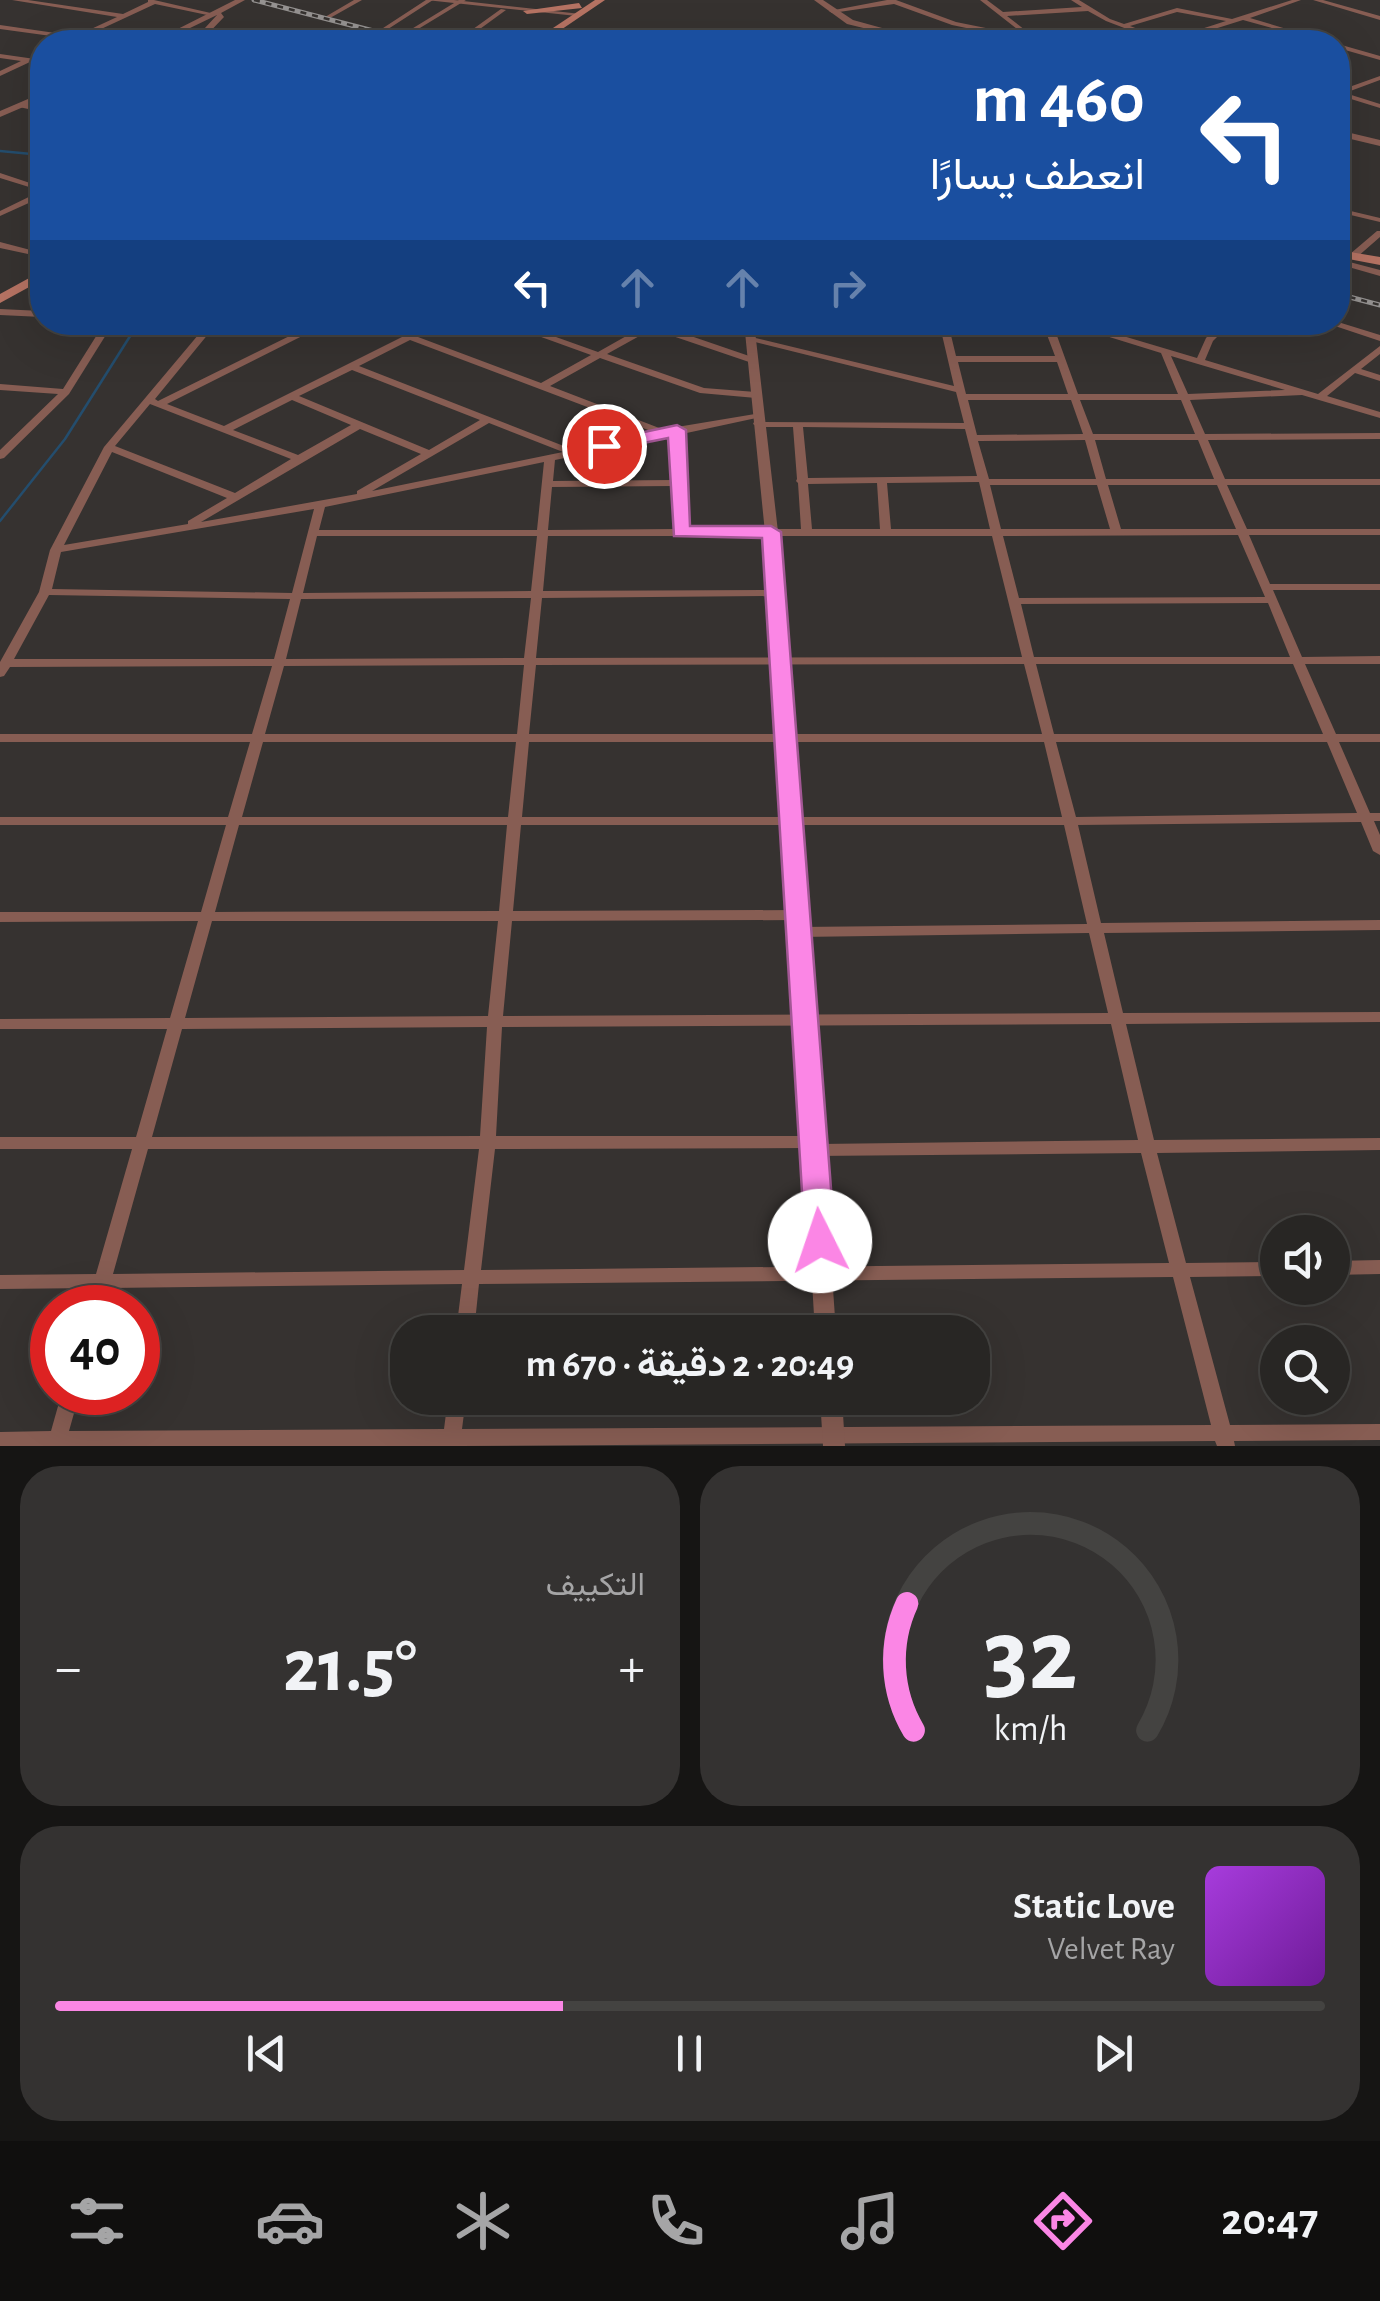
<!DOCTYPE html>
<html lang="ar">
<meta charset="utf-8">
<style>
:root{--surface:#282624;--page:#343231;--text:#f1f3f6;--muted:#a5a5a6;--line:#444341;--accent:#fb86e5}
body{margin:0;font-family:"Alegreya Sans",Vazirmatn,sans-serif;background:var(--page);color:var(--text);direction:rtl;height:100vh;display:flex;flex-direction:column;font-size:38px;white-space:nowrap}
*{box-sizing:border-box;margin:0}
p{font-size:32px;color:var(--muted)}
.icon{flex:none;width:55px;height:55px;fill:none;stroke:currentColor;stroke-width:2;stroke-linecap:round;stroke-linejoin:round}
.map{position:relative;height:1446px;overflow:hidden;direction:ltr}
.side{display:flex;flex-direction:column;gap:20px;padding:20px;background:#161514;flex:1}
.side>*{flex:none}
.banner{position:absolute;left:30px;top:30px;width:1320px;height:305px;border-radius:40px;box-shadow:0 10px 40px #0002,0 0 0 2px var(--line);direction:rtl;background:#1a4fa0;color:#fff;overflow:hidden}
.tools{position:absolute;left:1260px;top:1215px;display:grid;gap:20px}
.tools a{display:grid;place-items:center;width:90px;height:90px;border-radius:50%;background:var(--surface);box-shadow:0 10px 40px #0002,0 0 0 2px var(--line);font-size:50px}
.speed{position:absolute;left:30px;top:1285px;display:flex;gap:20px;font-size:50px;font-weight:700;text-align:center}
.speed>*{display:grid;place-content:center;width:130px;height:130px;border-radius:50%;background:var(--surface);box-shadow:0 10px 40px #0002,0 0 0 2px var(--line);line-height:1}
.speed .limit{border:15px solid #d22;background:#fff;color:#111}
.pin{position:absolute;display:grid;place-items:center;width:85px;height:85px;color:#fff;margin:-42px;border:5px solid #fff;border-radius:50%;box-shadow:0 2px 10px #0007}
.me{position:absolute;width:110px;margin:-55px;rotate:356deg;stroke-linejoin:round;filter:drop-shadow(0 0 8px #0008)}
.turn{display:flex;align-items:center;gap:35px;height:210px;padding:0 40px;font-size:45px}
.turn .icon{width:130px;height:130px;stroke-width:2.5}
.turn b{display:block;font-size:70px;line-height:85px}
.lanes{display:flex;align-items:center;height:95px;padding:0 40px;background:#0003;justify-content:center;gap:50px;direction:ltr}
.lanes .off{opacity:.35}
.big{font-size:75px;font-weight:700;line-height:1.1}
.side .tile{flex:1;display:flex;flex-direction:column;justify-content:center;gap:15px;min-width:0;padding:0 35px;border-radius:40px;background:var(--page)}
.side .dial{align-items:center;gap:0}
.dial svg{height:260px;overflow:visible;fill:none;stroke:var(--line);stroke-width:7;stroke-linecap:round;text-anchor:middle}
.dial text{fill:var(--text);stroke:none}
.song{display:flex;align-items:center;gap:30px}
.cover{width:120px;height:120px;border-radius:15px;background:linear-gradient(135deg,hsl(280 70% 55%),hsl(280 70% 35%))}
.played{height:10px;border-radius:5px;background:linear-gradient(90deg,var(--accent) 40%,var(--line) 40%)}
.keys{display:flex;justify-content:space-around;direction:ltr}
.heat{display:flex;justify-content:space-between;align-items:center;font-size:55px;direction:ltr}
.side .tiles{flex:1;display:grid;gap:20px;grid-template-columns:1fr 1fr}
.tile:last-child{grid-column:span 2}
.trip{position:absolute;left:390px;top:1315px;width:600px;height:100px;border-radius:40px;background:var(--surface);box-shadow:0 10px 40px #0002,0 0 0 2px var(--line);font-weight:700;line-height:100px;text-align:center;direction:rtl}
.tabs{display:flex;height:160px;justify-content:space-around;align-items:center;background:#100f0e;color:var(--muted)}
.tabs .icon{width:70px;height:70px}
.tabs .selected{color:var(--accent)}
.tabs b{font-size:45px;color:var(--text)}
.map>svg:first-child{display:block}
.lines{fill:none;stroke-linecap:round;stroke-linejoin:round}
.stream{stroke:#244d6d;stroke-width:2.5}
.minor{fill:#875d53;fill-rule:evenodd}
.tertiary{fill:#875d53;fill-rule:evenodd}
.secondary{fill:#b67363;fill-rule:evenodd}
.rail-casing{stroke:#959291;stroke-width:5}
.rail{stroke:#363230;stroke-width:2.5;stroke-dasharray:6;stroke-linecap:butt}
.route{fill:#fb86e5;stroke:#a35795;stroke-width:2.5}
</style>
<div class="map">
<svg width="1380" height="1446" viewBox="0 0 1380 1446">
<rect width="100%" height="100%" fill="#363230"/>
<g class="lines">
<path class="stream" d="M0,151l42,4
M0,521l65,-82 74,-117"/>
<path class="minor" d="M12,0h16l95,14 25,-12v-2h6l61,14 -3,2 -57,-12 -71,33 24,5h-13l-95,-13v-4l76,11 41,-19z
M354,0h8l-32,18 -5,-1z
M426,0h7l-48,31 -5,-1z
M459,0h7l-56,34 -5,-1z
M887,0h9l60,22 70,14 -46,-36h7l16,12 79,-5 -11,-7h8l31,19 14,5 53,-16 55,11 60,-19h9l-51,18 80,24h-8l-79,-22 -70,22h-12l-55,-21 -18,-10 -81,5 32,25 -5,1 -82,-17 -58,-21 -62,9 -3,-2zM1177,12l49,9 -59,19 -37,-14z
M1313,0h10l57,16v4z
M501,9l5,1 -44,32h-7z
M549,31l42,9 3,2h-10l-37,-8v-2z
M1338,44l42,12v4l-42,-12z
M0,54l42,6v4l-12,-2 -30,14v-5l21,-10 -21,-3z
M1380,76v4l-35,13 35,11v4l-42,-13v-4z
M19,103l23,5v4l-23,-5z
M1338,167l4,2v5l-4,2z
M0,173l42,14v4l-42,-13z
M39,192h3v5l-42,19v-5z
M1338,208l42,10v4l-42,-10z
M1377,231h3v6l-24,21h-6v-4z
M0,242l42,11v4l-42,-9z
M1338,259l42,11v6l-42,-12z
M0,309l42,2v6l-42,-2z
M105,322h9l-45,72 -65,64 -4,1v-9l58,-56 -58,-4v-6l63,5z
M209,322h9l-63,77 3,2 160,-79h12l-163,82 57,22 178,-89 -36,-15h14l30,12 22,-12h12l-26,15 123,46 50,-28 -91,-33h14l84,30 46,-26 -5,-4h11l105,36v4h-6l-97,-33 -45,25 97,34 52,4 5,3 -5,3 -56,-5 -100,-35 -50,28 117,45 10,-4 84,-14v4l-79,17 4,95h115l-3,-46 -2,-2 1,-2 -4,-52h-35l-5,-3 1,-2 210,1 -8,-31 -209,-52v-4l207,50 -15,-64h113l26,72h100l-17,-41 -100,-31h15l121,36 9,-20 16,-16h10l-19,19 -8,19 113,34 62,-48v8l-19,15 19,6v6l-25,-8 -28,23 53,16v6l-78,-23 -112,5 15,34 175,-1v6l-172,1 17,39h155v6h-153l20,44h133v6h-131l21,49h110v6h-107l29,67 78,-1v8h-75l31,70h44v8h-41l31,71h10v8h-6l6,14v20l-7,-4 -12,-29 -283,3 23,98 279,-3v10l-276,3 19,80 257,-1v10l-254,2 28,116 226,-2v12l-223,3 29,110 92,-1v14l-88,1 40,148 150,-1v16l-146,1 1,5h-18l-2,-5 -755,5h-460v-14l51,-1 11,-39h18l-11,39 375,-2 4,-31h18l-4,31 749,-4 -38,-148 -694,7 -5,48h-18l6,-48 -353,4 -5,20h-18l6,-20 -92,1v-14l96,-1 36,-125h-132v-12h136l31,-108h-167v-10l170,-1 28,-97 -198,1v-10h201l25,-87h-226v-8h228l22,-75h-250v-8h252l20,-68 -262,1 -6,9 -4,1v-15l39,-70 11,-42 54,-103zM949,327h95l11,29h-99zM410,340l246,93 -82,17 -215,-84zM1171,356l114,34 -97,4zM958,362h99l11,32h-102zM352,370l128,50 -51,30 -130,-54zM292,400l59,25 -53,30 -65,-25zM968,400h103l12,34 -106,1zM1080,400h101l14,34h-102zM150,404l141,55 -56,34 -120,-47zM489,423l74,29 -191,39zM803,427l162,2 12,47 -169,2zM360,429l61,25 -64,37v3l-156,28zM672,436l2,44 -121,1 2,-21zM1085,440l11,39h-107l-11,-38zM1095,440h103l16,39h-108zM112,452l115,46 -39,23v3l-124,21zM544,462l-7,68h-218l6,-23zM979,482l11,47h-99l-4,-46zM877,483l3,46h-68l-4,-45zM990,485h107l13,44h-109zM1108,485h109l19,44h-115zM674,486l1,43 -127,1 4,-43zM314,509l-22,84 -240,-4 9,-37zM1238,535l27,62 -246,1 -16,-62zM317,536h220l-6,55 -228,2zM548,536h444l30,121 -486,1 6,-60 236,-2 6,-3 -6,-3 -235,1zM49,595l241,4 -16,60h-260zM531,598l-7,60 -238,1 15,-60zM1268,603l22,54h-256l-13,-53zM1024,664l18,70h-513l7,-69zM1036,664h257l30,70h-269zM524,665l-7,69h-252l19,-68zM263,742h253l-8,75h-266zM529,742h515l18,75h-540zM1056,742h271l30,71 -281,4zM239,825h268l-8,86 -284,1zM521,825h543l23,99 -288,3 -5,2 -2,3 2,3 5,2 290,-4 19,80 -605,3 9,-95 286,-1 5,-2 2,-3 -2,-3 -5,-2 -285,1zM212,921h286l-10,95 -303,2zM1111,1024l27,116 -318,4 -1,-6 -6,-2h-317l6,-109zM487,1027l-7,109 -328,1 30,-108zM806,1148l1,6 6,2 328,-3 28,110 -688,7 14,-121zM148,1149h331l-15,121 -351,4z
M1323,322h15l42,13v6z
M1380,1260v14l-48,1v-14z"/>
<path class="tertiary" d="M235,0h10l-24,13 3,4 -24,25h-8l25,-27 -56,27h-9z
M426,0h28l127,14 -4,2z
M814,0h9l30,20 80,22h-12l-74,-18z
M42,93v6l-42,18v-6z
M1338,130l42,10v6l-42,-10z
M744,322h10l31,271 51,739h-21l-44,-739z
M820,1398h22l3,48h-22z"/>
<path class="secondary" d="M595,0h10l-62,42h-11z
M579,3l3,5 -55,6 -4,-3z
M1338,250l42,7v8l-42,-8z
M42,271v9l-42,23v-9z"/>
<defs>
<path id="rail" d="M254,0l162,42
M1338,294l42,11"/>
</defs>
<use href="#rail" class="rail-casing"/>
<use href="#rail" class="rail"/>
</g>
<path class="route" d="M677,425l9,5 4,96h81l10,6 54,709 -4,9 -11,4 -11,-4 -4,-9 -43,-703 -88,-2 -6,-98 -64,13 -10,-5 3,-4z"/>
</svg>
<div class="tools">
<a><svg class="icon" aria-label="sound" viewBox="0 0 24 24"><path d="M4 9h4l5-4v14l-5-4H4zM17 9q2 3 0 6"/></svg></a>
<a><svg class="icon" aria-label="search" viewBox="0 0 24 24"><circle cx="10" cy="10" r="6"/><path d="M15 15l6 6"/></svg></a>
</div>
<div class="speed"><div class="limit">40</div></div>
<div class="pin" style="left:604px;top:446px;background:#d93025"><svg class="icon" aria-label="arrive" viewBox="0 0 24 24"><path d="M6 21V4h12l-3 4 3 4H6"/></svg></div>
<svg class="me" style="left:820px;top:1241px" viewBox="-20 -20 40 40"><circle r="19" fill="#fff"/><path d="M0-13L10 11 0 6-10 11z" fill="#fb86e5"/></svg>
<div class="trip">20:49 · 2 دقيقة · 670 m</div>
<div class="banner">
<div class="turn"><svg class="icon" aria-label="left" viewBox="0 0 24 24"><path d="M17 20v-9H6M10 6l-5 5 5 5"/></svg><div><b>460 m</b>انعطف يسارًا</div></div>
<div class="lanes"><svg class="icon" aria-label="left" viewBox="0 0 24 24"><path d="M17 20v-9H6M10 6l-5 5 5 5"/></svg><svg class="icon off" aria-label="ahead" viewBox="0 0 24 24"><path d="M12 20V5M6 11l6-6 6 6"/></svg><svg class="icon off" aria-label="ahead" viewBox="0 0 24 24"><path d="M12 20V5M6 11l6-6 6 6"/></svg><svg class="icon off" aria-label="right" viewBox="0 0 24 24"><path d="M7 20v-9h11M14 6l5 5-5 5"/></svg></div>
</div>
</div>
<section class="side">
<div class="tiles">
<div class="tile dial"><svg viewBox="0 0 100 80">
<path d="M14 69A42 42 0 1 1 86 69"/>
<path d="M14 69A42 42 0 0 1 12 30" stroke="#fb86e5"/>
<text x="50" y="56" font-size="32" font-weight="700">32</text>
<text x="50" y="72" font-size="11">km/h</text>
</svg></div>
<div class="tile"><p>التكييف</p>
<div class="heat"><a>−</a><b class="big">21.5°</b><a>+</a></div>
</div>
<div class="tile">
<div class="song"><i class="cover"></i><div><b>Static Love</b><p>Velvet Ray</p></div></div>
<div class="played"></div>
<div class="keys"><svg class="icon" aria-label="previous" viewBox="0 0 24 24"><path d="M18 5L8 12l10 7zM5 5v14"/></svg><svg class="icon" aria-label="pause" viewBox="0 0 24 24"><path d="M8 5v14M16 5v14"/></svg><svg class="icon" aria-label="next" viewBox="0 0 24 24"><path d="M6 5l10 7-10 7zM19 5v14"/></svg></div>
</div>
</div>
</section>
<nav class="tabs">
<b>20:47</b>
<svg class="icon selected" aria-label="directions" viewBox="0 0 24 24"><path d="M12 3l9 9-9 9-9-9zM9 14v-3h6M13 9l2 2-2 2"/></svg>
<svg class="icon" aria-label="music" viewBox="0 0 24 24"><path d="M9 18V5l10-2v13"/><circle cx="6" cy="18" r="3"/><circle cx="16" cy="16" r="3"/></svg>
<svg class="icon" aria-label="phone" viewBox="0 0 24 24"><path d="M5 4h4l2 5-3 2q2 4 5 5l2-3 5 2v4C11 20 4 13 5 4z"/></svg>
<svg class="icon" aria-label="climate" viewBox="0 0 24 24"><path d="M12 3v18M4 7l16 10M4 17L20 7"/></svg>
<svg class="icon" aria-label="car" viewBox="0 0 24 24"><path d="M5 17H2v-5l4-1 3-4h7l3 4 3 1v5h-3M9 17h6M6 11h13"/><circle cx="7" cy="17" r="2"/><circle cx="17" cy="17" r="2"/></svg>
<svg class="icon" aria-label="filters" viewBox="0 0 24 24"><path d="M4 7h16M4 17h16"/><circle cx="9" cy="7" r="2"/><circle cx="15" cy="17" r="2"/></svg>
</nav>
